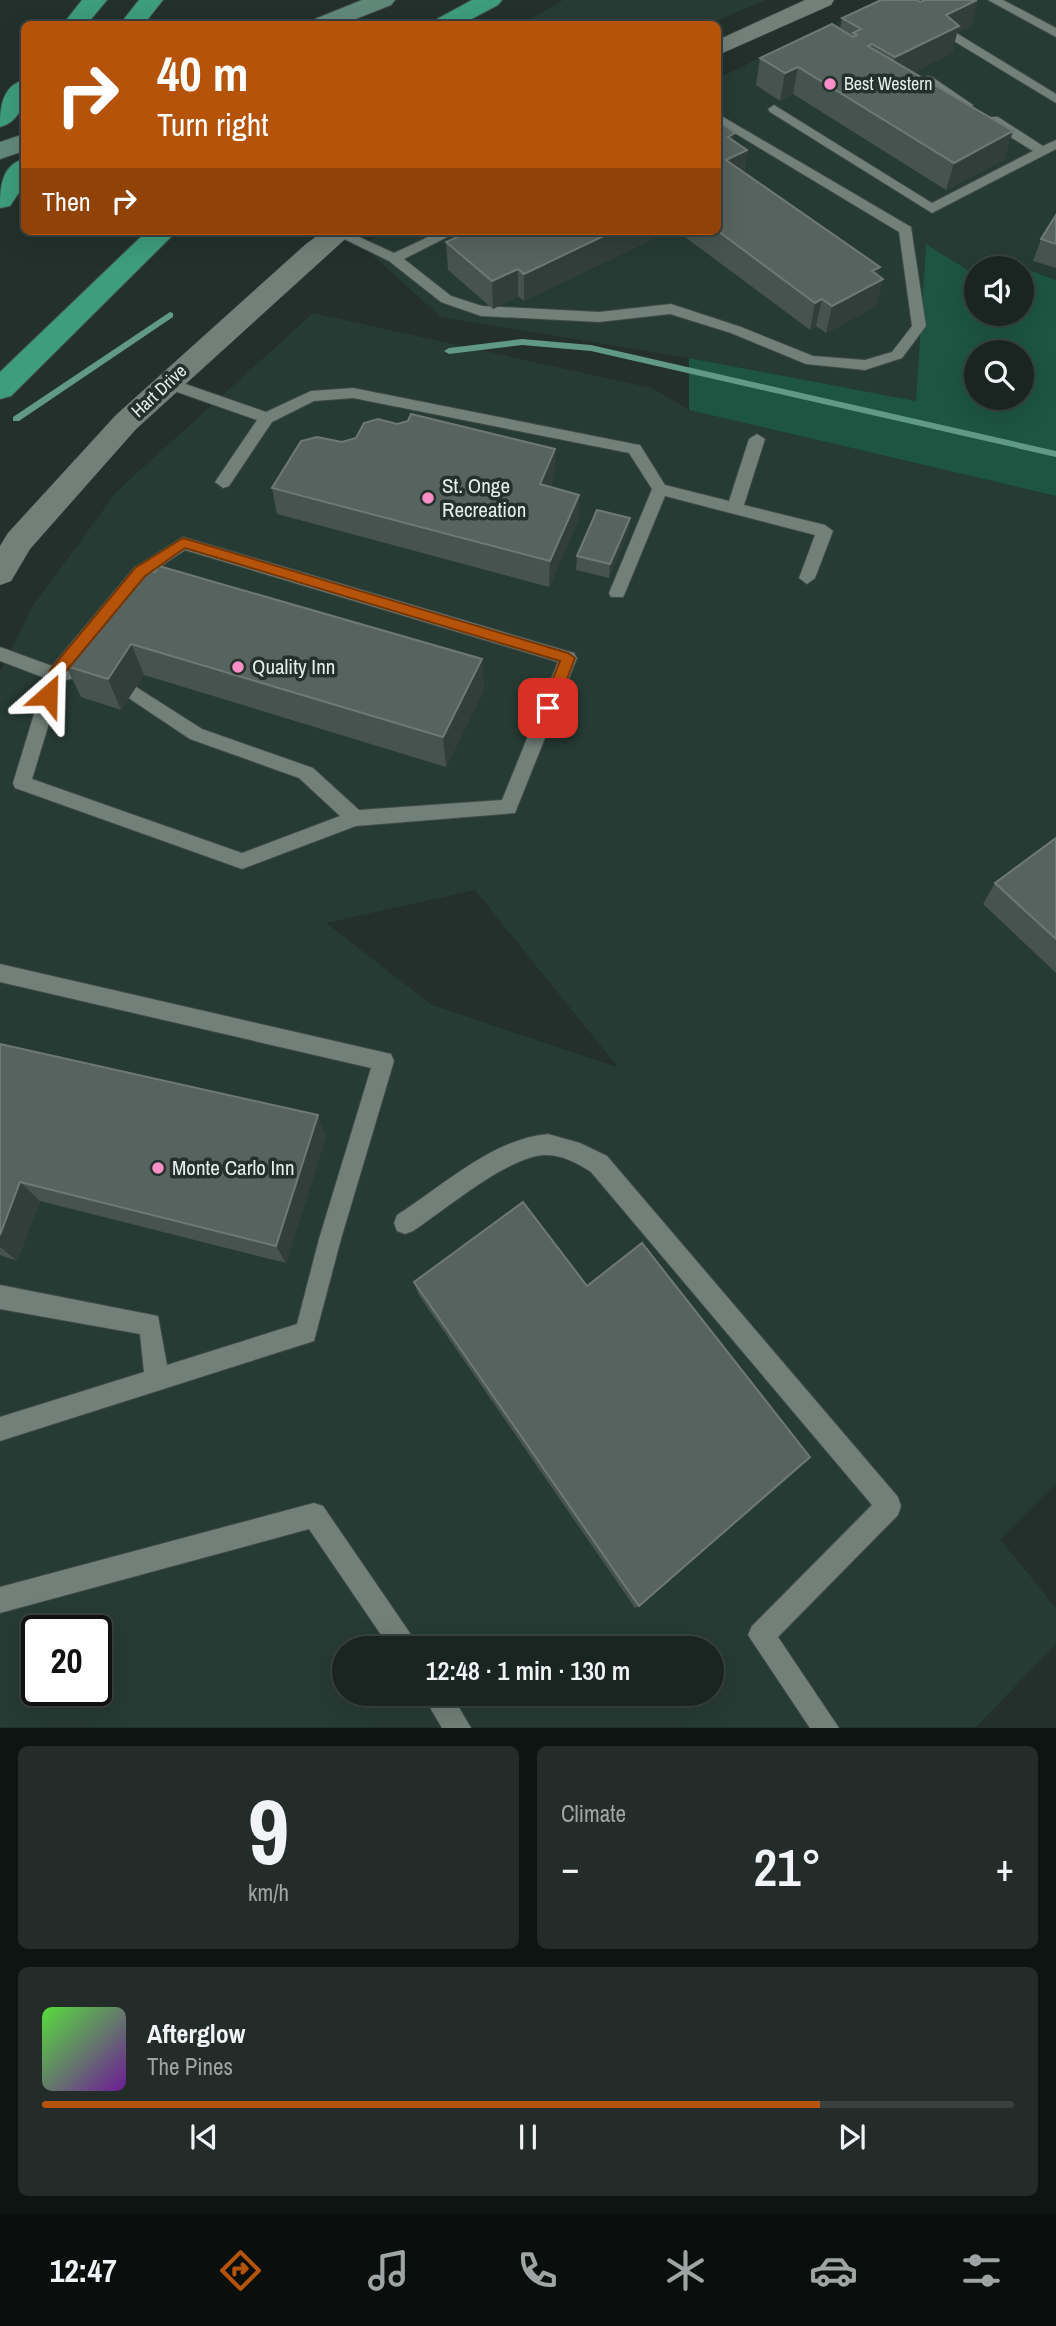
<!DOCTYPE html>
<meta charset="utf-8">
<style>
:root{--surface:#1a2420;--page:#232c29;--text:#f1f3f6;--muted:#9fa4a5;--line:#38413e;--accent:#b45309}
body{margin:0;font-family:"Archivo Narrow",sans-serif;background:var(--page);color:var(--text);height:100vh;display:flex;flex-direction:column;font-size:26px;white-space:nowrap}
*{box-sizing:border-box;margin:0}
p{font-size:23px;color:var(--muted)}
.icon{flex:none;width:38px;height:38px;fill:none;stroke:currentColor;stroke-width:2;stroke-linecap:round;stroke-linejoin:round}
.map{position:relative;height:1728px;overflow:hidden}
.sheet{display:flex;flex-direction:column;gap:18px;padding:18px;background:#0e1412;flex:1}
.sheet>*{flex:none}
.guide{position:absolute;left:21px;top:21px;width:700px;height:214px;border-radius:10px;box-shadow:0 7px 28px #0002,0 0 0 2px var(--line);background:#b45309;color:#fff;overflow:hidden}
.controls{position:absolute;left:964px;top:256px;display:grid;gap:14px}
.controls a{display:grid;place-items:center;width:70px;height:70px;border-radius:50%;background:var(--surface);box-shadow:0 7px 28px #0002,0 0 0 2px var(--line);font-size:35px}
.speed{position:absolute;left:21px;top:1615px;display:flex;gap:14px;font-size:35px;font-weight:700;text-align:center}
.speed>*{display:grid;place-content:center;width:91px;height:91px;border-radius:50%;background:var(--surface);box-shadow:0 7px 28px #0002,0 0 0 2px var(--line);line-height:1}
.speed .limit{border:4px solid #111;border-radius:10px;background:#fff;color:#111}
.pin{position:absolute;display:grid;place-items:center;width:60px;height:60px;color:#fff;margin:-30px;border-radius:14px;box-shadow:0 4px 10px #0006}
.me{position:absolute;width:77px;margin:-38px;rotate:25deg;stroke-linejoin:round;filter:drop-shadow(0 0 5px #0008)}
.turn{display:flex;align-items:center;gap:24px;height:147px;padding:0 21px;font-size:32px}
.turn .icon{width:91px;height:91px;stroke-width:2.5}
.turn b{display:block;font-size:49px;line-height:60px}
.then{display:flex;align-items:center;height:66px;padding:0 21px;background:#0003;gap:14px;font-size:26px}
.big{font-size:52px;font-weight:600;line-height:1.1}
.sheet .widget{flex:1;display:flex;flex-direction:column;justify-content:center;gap:10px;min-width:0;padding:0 24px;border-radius:10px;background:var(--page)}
.sheet .dial{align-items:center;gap:0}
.dial b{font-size:91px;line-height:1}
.song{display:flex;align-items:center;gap:21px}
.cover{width:84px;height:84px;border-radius:10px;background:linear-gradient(135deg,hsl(110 70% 55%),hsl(280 70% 35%))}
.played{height:7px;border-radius:4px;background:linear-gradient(90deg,var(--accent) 80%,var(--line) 80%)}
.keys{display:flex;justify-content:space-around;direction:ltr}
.heat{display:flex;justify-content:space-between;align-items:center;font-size:38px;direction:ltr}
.sheet .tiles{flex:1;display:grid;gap:18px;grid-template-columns:1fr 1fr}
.widget:last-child{grid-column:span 2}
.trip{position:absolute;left:332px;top:1636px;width:392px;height:70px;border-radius:35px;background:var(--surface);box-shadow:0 7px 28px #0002,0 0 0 2px var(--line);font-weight:600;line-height:70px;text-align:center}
.tabs{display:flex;height:112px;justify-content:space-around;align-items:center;background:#0a0e0d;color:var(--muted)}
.tabs .icon{width:49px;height:49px}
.tabs .selected{color:var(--accent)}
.tabs b{font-size:32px;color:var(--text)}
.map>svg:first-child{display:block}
.built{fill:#263b33;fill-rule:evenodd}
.green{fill:#1d5442;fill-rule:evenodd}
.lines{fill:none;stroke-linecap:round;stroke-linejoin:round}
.stream{fill:#609986;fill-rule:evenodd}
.lane-casing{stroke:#404b47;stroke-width:2}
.street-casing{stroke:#404b47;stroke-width:1}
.secondary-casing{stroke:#404b47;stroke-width:2}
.highway-casing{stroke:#404b47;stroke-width:2}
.lane{fill:#718079;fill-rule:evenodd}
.street{fill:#718079;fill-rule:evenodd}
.secondary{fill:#61897a;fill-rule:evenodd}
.highway{fill:#3d9d7d;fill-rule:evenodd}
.wall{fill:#46534e}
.shaded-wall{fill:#313e39}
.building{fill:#57635f;stroke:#6e7974;stroke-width:2}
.route{fill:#b45309;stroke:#753606;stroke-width:2}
.poi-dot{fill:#fa8fc8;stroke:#23302b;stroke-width:2.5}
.labels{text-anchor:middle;stroke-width:7;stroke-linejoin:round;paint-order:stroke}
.far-poi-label{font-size:18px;fill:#e6eeea;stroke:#23302b;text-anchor:start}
.far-street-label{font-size:18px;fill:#e6eeea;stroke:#23302b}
.poi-label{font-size:21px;fill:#e6eeea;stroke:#23302b;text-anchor:start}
</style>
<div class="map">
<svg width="1056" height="1728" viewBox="0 0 1056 1728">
<rect width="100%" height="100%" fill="#23302b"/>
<path class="built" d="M563,0h203l-57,24h-187z
M883,0h173v280l-26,-10 -8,9v-11h-46v7l-50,-31 -10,157 -227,-43 -248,-41 -80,-72 29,-14h328v-153z
M313,313l339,75 37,22 367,86v987l-56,56 56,69v36l-80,83h-976v-1055l32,-65 85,-116zM475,890l142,176v1l-185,-62 -106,-82zM37,1631h59v59h-59zM345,1648h367v46h-367z"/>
<path class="green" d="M926,244l50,31v38h46v-34l7,-9 27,10v216l-367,-86v-52l227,43zM976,352h46v45h-46z"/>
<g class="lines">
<path class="stream" d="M170,312l3,1v4l-154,104h-6v-4z
M522,339l69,6 465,106v6l-465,-106 -69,-6 -73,9 -5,-3 5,-3z"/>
<defs>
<path id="lane" d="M988,0h15l53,28v9z
M953,31l103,63v9l-107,-65v-6z
M928,76l4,1 41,28 -2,3h-8l-39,-25 -2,-3z
M774,105l158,98 101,-52 -45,-28v-6h10l45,29 13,-6v9l-124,64 -162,-101 -2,-3z
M718,114l193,113 15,99 -24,32 -37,12 -59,-6 -75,-31 -61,-19 -71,8 -118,-6 -40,-14 -52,-41 -57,-28 14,-2 48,22 47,-22h18l-55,28 47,37 31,10 117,6 72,-8 70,23 72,29 52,4 27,-8 20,-26 -13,-94 -181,-109z
M168,378l98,34 45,-21 42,-3 281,56 6,1 25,40 64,16 20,-62 8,-5 8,5 -21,66 81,20 8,6 -18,47 -8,6 -8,-6 16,-43 -150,-39 -40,97 -2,4h-12l-2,-4 43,-104 -23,-36 -276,-55 -39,3 -42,21 -43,64 -6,2 -8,-6 42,-62 -94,-33 -3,-4 3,-4z
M183,537l391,116 3,5 -62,155 -159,13 -114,43 -227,-81 -2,-5 32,-105 -45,-17v-14l52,19 82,-98zM185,550l373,112 -56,138 -143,10 -46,-42 -111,-39 -69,-44 -6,2 -3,5 3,5 63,42 109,39 41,38 -98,37 -210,-74 30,-98 9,-2 3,-5 -4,-5 76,-93z
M0,964l391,90 3,7 -53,178 -27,102 -314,100v-24l144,-45 -4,-38 -140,-25v-24l158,31 9,49 130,-41 22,-85 52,-171 -371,-86z
M548,1134l32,9 27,13 291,341 3,9 -3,9 -120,122 61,91h-29l-62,-93 4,-9 120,-121 -281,-333c-14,-9 -28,-17 -46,-17 -37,1 -100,55 -132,76l-8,3 -8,-3 -3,-8 3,-8c46,-29 95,-76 151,-81z
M314,1503l9,3 91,133 4,9h-28l-81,-119 -309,84v-26z
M422,1694h29l20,34h-29z"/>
<path id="street" d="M805,0h29l-3,5 -113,50v-15z
M324,231h30l-218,198 -106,120 -19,32 -11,4v-39l8,-13 108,-118 190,-171z"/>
<path id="secondary" d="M362,0h33l-4,5 -48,19h-32l4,-5z
M24,134v17l-24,8v-17z"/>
<path id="highway" d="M82,0h25l-20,24h-24z
M139,0h24l-19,24h-24z
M472,0h30l-4,5 -36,19h-29l4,-5z
M24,80c2,19 -2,41 -24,47 0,-20 2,-41 24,-47z
M24,159v26l-14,21 -10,2c0,-20 1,-43 24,-49z
M147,231h30l-166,165 -11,3v-27z"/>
</defs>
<use href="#lane" class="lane-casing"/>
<use href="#street" class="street-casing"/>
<use href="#secondary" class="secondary-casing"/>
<use href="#highway" class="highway-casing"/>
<use href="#lane" class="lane"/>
<use href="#street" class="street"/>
<use href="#secondary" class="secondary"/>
<use href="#highway" class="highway"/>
</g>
<path class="wall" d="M842,18l129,9 -14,6 -5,20 -39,19 92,87 -59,31 -153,-96 -13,7 -24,-16 4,-27 80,-29z
M734,141l13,9 -3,23 136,94 -2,8 5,4 -7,27 -50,27 -10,-7 -6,4 -133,-99h41z
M1056,215v53l-23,-7 8,-22z
M463,231h206l-145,70 -6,-5 -25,13 -45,-39 -2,-28 17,-8z
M397,424l158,25 -1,27 -4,11 29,8 -1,26 -29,66 -272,-73 -5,-26 70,-46 14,-4z
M630,518l-2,15 -19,45 -33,-8 1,-14z
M136,567l346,92 2,31 -38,77 -302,-92 -23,35 -40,-13 -15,-31z
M1056,838v135l-73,-69 12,-21z
M0,1044l326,92 -40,127 -246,-62 -23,60 -17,-6z
M414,1282l173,4 52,320 -4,2 -217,-314z"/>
<path class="shaded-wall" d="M978,0l-7,27 -14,6 -5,20 -64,32 7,-28 51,-42z
M798,67l-5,27 -13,7 5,-28z
M1013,131l-8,28 -59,31 8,-27z
M735,133l-3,24 15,-7 -4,27 -21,11 6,-51z
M614,231h55l-145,70v-27z
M880,267l-4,15 7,-3 -7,27 -50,27 6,-27 40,-35z
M518,269v27l-25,13 -1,-28z
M822,299l-6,27 -6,4 5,-27z
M555,449l-1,27 -14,35v-27z
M579,495l-1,26 -29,66 1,-26z
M630,518l-2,15 -19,45 1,-14z
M131,644l13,31 -23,35 -13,-31z
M482,659l2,31 -38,77 -3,-30z
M318,1115l8,21 -40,127 -10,-17z
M20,1182l20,19 -23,60 -17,-14v-12z"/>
<path class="building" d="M881,0h36l3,2 5,-2h52l-31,15 13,11 -64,31 -23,-13 -4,2 145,85 -59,32 -156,-96 -13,6 -25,-15 72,-34 21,13 4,-2 -4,-2 8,-4 -19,-11z
M718,121l17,12 -7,4 19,13 -21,10 154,107 -8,4 11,8 -51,27 -10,-7 -7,4 -97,-72z
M1056,215v29l-15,-5z
M466,231h148l-90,43 -6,-5 -26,12 -46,-39 22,-10z
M411,414l144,35 -15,35 39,11 -29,66 -278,-73 29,-47 16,-4 25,5 14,-4 8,-15 14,-4 19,5 11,-3z
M597,510l33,8 -20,46 -33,-8z
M159,566l323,93 -39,78 -312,-93 -23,35 -42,-13 70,-99 19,5z
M1056,838v101l-61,-56z
M0,1044l318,71 -42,131 -256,-64 -20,53z
M523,1202l64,84 55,-43 168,214 -171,149 -225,-324z"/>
<path class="route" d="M183,538l385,115 7,5 -19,50 -8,6 -7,-6 19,-47 -375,-113 -40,28 -83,100 -8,24h-11l-2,-5 9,-25 85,-102z"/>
<g class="poi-dot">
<circle cx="830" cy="84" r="7"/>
<circle cx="428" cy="498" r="7"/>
<circle cx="238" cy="667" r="7"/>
<circle cx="158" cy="1168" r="7"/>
</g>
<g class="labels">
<g class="far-poi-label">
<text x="844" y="90">Best Western</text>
</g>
<g class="far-street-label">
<text transform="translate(159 391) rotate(-43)" y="6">Hart Drive</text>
</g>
<g class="poi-label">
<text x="442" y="493">St. Onge<tspan x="442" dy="24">Recreation</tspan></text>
<text x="252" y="674">Quality Inn</text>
<text x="172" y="1175">Monte Carlo Inn</text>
</g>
</g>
</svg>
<div class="controls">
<a><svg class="icon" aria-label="sound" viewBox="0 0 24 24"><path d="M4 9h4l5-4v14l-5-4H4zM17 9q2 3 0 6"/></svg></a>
<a><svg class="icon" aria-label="search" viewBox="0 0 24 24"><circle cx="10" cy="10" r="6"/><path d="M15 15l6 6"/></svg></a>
</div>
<div class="speed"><div class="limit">20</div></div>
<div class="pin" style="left:548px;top:708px;background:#d93025"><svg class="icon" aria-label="arrive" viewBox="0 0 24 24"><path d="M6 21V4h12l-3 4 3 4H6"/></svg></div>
<svg class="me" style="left:48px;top:695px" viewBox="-20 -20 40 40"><path d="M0-17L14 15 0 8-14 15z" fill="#b45309" stroke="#fff" stroke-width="4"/></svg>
<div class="trip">12:48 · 1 min · 130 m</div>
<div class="guide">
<div class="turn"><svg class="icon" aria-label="right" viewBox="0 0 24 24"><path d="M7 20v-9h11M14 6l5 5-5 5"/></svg><div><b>40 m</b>Turn right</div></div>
<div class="then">Then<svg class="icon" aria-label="right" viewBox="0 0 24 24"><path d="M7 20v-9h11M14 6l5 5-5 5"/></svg></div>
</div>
</div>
<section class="sheet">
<div class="tiles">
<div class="widget dial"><b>9</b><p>km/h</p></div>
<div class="widget"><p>Climate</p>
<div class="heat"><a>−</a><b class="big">21°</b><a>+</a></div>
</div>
<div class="widget">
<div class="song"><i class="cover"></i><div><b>Afterglow</b><p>The Pines</p></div></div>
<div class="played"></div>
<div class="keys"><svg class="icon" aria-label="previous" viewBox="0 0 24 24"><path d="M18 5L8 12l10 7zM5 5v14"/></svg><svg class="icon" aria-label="pause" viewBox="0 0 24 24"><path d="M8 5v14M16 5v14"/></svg><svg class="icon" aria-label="next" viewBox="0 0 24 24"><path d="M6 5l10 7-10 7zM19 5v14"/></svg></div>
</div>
</div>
</section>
<nav class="tabs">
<b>12:47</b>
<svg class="icon selected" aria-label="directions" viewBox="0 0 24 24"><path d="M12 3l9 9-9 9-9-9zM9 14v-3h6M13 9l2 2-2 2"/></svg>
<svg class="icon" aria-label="music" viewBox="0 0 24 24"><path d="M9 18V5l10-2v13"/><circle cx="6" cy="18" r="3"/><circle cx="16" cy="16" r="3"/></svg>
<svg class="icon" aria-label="phone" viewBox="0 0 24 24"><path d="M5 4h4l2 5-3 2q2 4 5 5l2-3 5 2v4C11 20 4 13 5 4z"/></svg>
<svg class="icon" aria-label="climate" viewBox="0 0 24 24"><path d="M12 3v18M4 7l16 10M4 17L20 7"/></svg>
<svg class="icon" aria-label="car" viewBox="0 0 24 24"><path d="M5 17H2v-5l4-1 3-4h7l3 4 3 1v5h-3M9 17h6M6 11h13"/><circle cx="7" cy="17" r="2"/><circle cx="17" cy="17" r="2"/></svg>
<svg class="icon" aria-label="filters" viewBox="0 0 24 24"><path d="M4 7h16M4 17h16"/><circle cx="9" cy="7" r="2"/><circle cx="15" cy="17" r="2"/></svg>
</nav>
